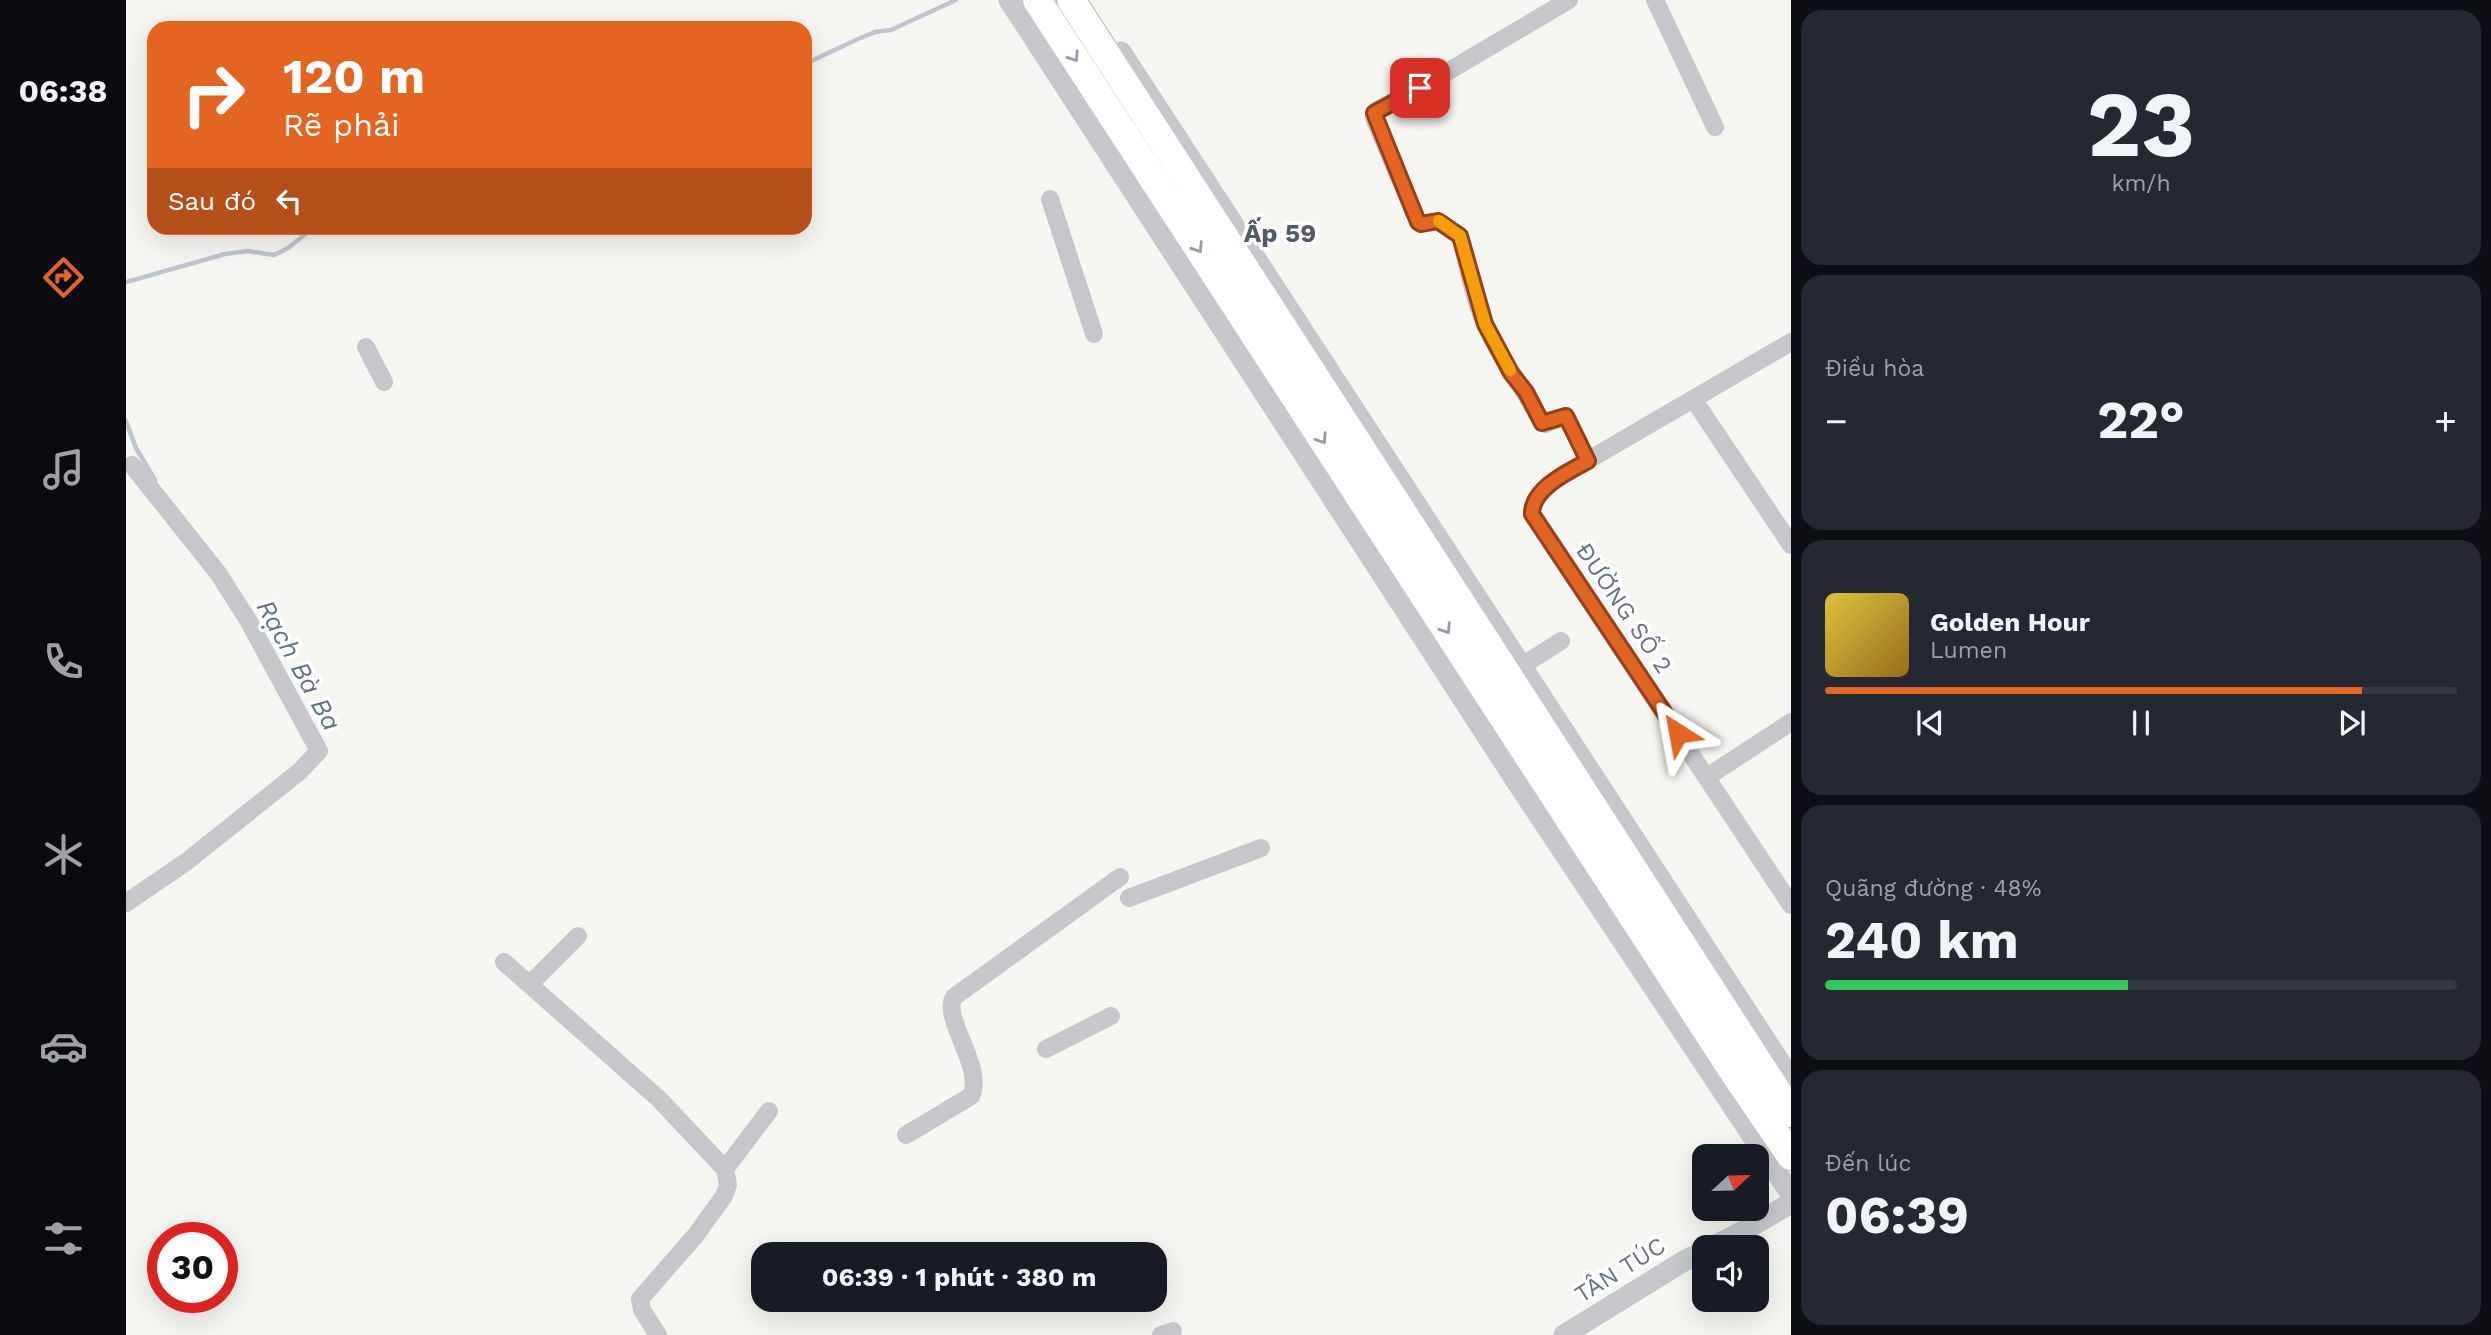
<!DOCTYPE html>
<html lang="vi">
<meta charset="utf-8">
<style>
:root{--surface:#171b24;--page:#242831;--text:#f1f3f6;--muted:#9ea1a6;--line:#363941;--accent:#e46422}
body{margin:0;font-family:"Work Sans",sans-serif;background:var(--page);color:var(--text);height:100vh;display:flex;flex-direction:column;font-size:26px;white-space:nowrap}
*{box-sizing:border-box;margin:0}
p{font-size:23px;color:var(--muted)}
.icon{flex:none;width:38px;height:38px;fill:none;stroke:currentColor;stroke-width:2;stroke-linecap:round;stroke-linejoin:round}
.map{position:relative;flex:1;overflow:hidden}
.side{display:flex;flex-direction:column;gap:10px;padding:10px;background:#0d0f14;width:700px}
.side>*{flex:none}
.banner{position:absolute;left:21px;top:21px;width:665px;height:214px;border-radius:21px;box-shadow:0 7px 28px #0002;background:#e46422;color:#fff;overflow:hidden}
.needle{width:46px;rotate:68deg}
.controls{position:absolute;left:1566px;top:1144px;display:grid;gap:14px}
.controls a{display:grid;place-items:center;width:77px;height:77px;border-radius:14px;background:var(--surface);box-shadow:0 7px 28px #0002;font-size:35px}
.speed{position:absolute;left:21px;top:1222px;display:flex;gap:14px;font-size:35px;font-weight:700;text-align:center}
.speed>*{display:grid;place-content:center;width:91px;height:91px;border-radius:50%;background:var(--surface);box-shadow:0 7px 28px #0002;line-height:1}
.speed .limit{border:10px solid #d22;background:#fff;color:#111}
.pin{position:absolute;display:grid;place-items:center;width:60px;height:60px;color:#fff;margin:-30px;border-radius:14px;box-shadow:0 4px 10px #0006}
.me{position:absolute;width:77px;margin:-38px;rotate:326deg;stroke-linejoin:round;filter:drop-shadow(0 0 5px #0008)}
.turn{display:flex;align-items:center;gap:24px;height:147px;padding:0 21px;font-size:32px}
.turn .icon{width:91px;height:91px;stroke-width:2.5}
.turn b{display:block;font-size:49px;line-height:60px}
.then{display:flex;align-items:center;height:66px;padding:0 21px;background:#0003;gap:14px;font-size:26px}
.big{font-size:52px;font-weight:700;line-height:1.1}
.side .tile{flex:1;display:flex;flex-direction:column;justify-content:center;gap:10px;min-width:0;padding:0 24px;border-radius:21px;background:var(--page)}
.side .dial{align-items:center;gap:0}
.dial b{font-size:91px;line-height:1}
.song{display:flex;align-items:center;gap:21px}
.cover{width:84px;height:84px;border-radius:10px;background:linear-gradient(135deg,hsl(50 70% 55%),hsl(40 70% 35%))}
.played{height:7px;border-radius:4px;background:linear-gradient(90deg,var(--accent) 85%,var(--line) 85%)}
.keys{display:flex;justify-content:space-around;direction:ltr}
.heat{display:flex;justify-content:space-between;align-items:center;font-size:38px;direction:ltr}
.charge{height:10px;border-radius:5px;background:linear-gradient(90deg,#34c759 48%,var(--line) 0)}
.trip{position:absolute;left:625px;top:1242px;width:416px;height:70px;border-radius:21px;background:var(--surface);box-shadow:0 7px 28px #0002;font-weight:700;line-height:70px;text-align:center}
main{display:flex;flex:1;min-height:0}
.tabs{display:flex;flex-direction:column;width:126px;justify-content:space-around;align-items:center;background:#090b0e;color:var(--muted)}
.tabs .icon{width:49px;height:49px}
.tabs .on{color:var(--accent)}
.tabs b{font-size:32px;color:var(--text)}
.map>svg:first-child{display:block}
.lines{fill:none;stroke-linecap:round;stroke-linejoin:round}
.stream{stroke:#bdc6cd;stroke-width:4.5}
.trunk-casing{stroke:#b5b7bb;stroke-width:30}
.minor{stroke:#c5c7cb;stroke-width:18}
.tertiary{stroke:#c5c7cb;stroke-width:21}
.trunk{stroke:#fff;stroke-width:28}
.oneway{stroke:#929ca8}
.route-casing{stroke:#944116;stroke-width:18}
.route{stroke:#e46422;stroke-width:12}
.slow{stroke:#f59e0b;stroke-width:12}
.labels{text-anchor:middle;stroke-width:7;stroke-linejoin:round;paint-order:stroke}
.street-label{font-size:24px;fill:#647183;stroke:#fff}
.neighbourhood-label{font-size:26px;font-weight:bold;fill:#525b68;stroke:#fff}
.water-label{font-size:26px;font-style:italic;fill:#5f737f;stroke:#fff}
</style>
<main>
<nav class="tabs">
<b>06:38</b>
<svg class="icon on" aria-label="directions" viewBox="0 0 24 24"><path d="M12 3l9 9-9 9-9-9zM9 14v-3h6M13 9l2 2-2 2"/></svg>
<svg class="icon" aria-label="music" viewBox="0 0 24 24"><path d="M9 18V5l10-2v13"/><circle cx="6" cy="18" r="3"/><circle cx="16" cy="16" r="3"/></svg>
<svg class="icon" aria-label="phone" viewBox="0 0 24 24"><path d="M5 4h4l2 5-3 2q2 4 5 5l2-3 5 2v4C11 20 4 13 5 4z"/></svg>
<svg class="icon" aria-label="climate" viewBox="0 0 24 24"><path d="M12 3v18M4 7l16 10M4 17L20 7"/></svg>
<svg class="icon" aria-label="car" viewBox="0 0 24 24"><path d="M5 17H2v-5l4-1 3-4h7l3 4 3 1v5h-3M9 17h6M6 11h13"/><circle cx="7" cy="17" r="2"/><circle cx="17" cy="17" r="2"/></svg>
<svg class="icon" aria-label="filters" viewBox="0 0 24 24"><path d="M4 7h16M4 17h16"/><circle cx="9" cy="7" r="2"/><circle cx="15" cy="17" r="2"/></svg>
</nav>
<div class="map">
<svg width="1665" height="1335" viewBox="0 0 1665 1335">
<rect width="100%" height="100%" fill="#f5f5f1"/>
<g class="lines">
<path class="stream" d="M679,64l53,-25 17,-7 16,-2 65,-30
M0,282l99,-28 23,-3 26,4 14,-7 25,-20
M0,421l10,27 19,32"/>
<defs>
<path id="trunk" d="M911,0l698,1074 56,82
M945,0l720,1113"/>
</defs>
<use href="#trunk" class="trunk-casing"/>
<path class="minor" d="M1443,0l-149,88 -43,22 -3,8 44,104 3,2 17,-3 22,15c8,29 13,62 26,90 15,34 38,62 55,95l4,3 21,-8 22,45
M1529,0l60,127
M924,199l44,135
M1665,342l-230,134c-13,11 -29,19 -29,38l259,391
M240,347l18,35
M1568,400l97,145
M1394,667l41,-26
M1581,777l84,-55
M1003,898l132,-50
M0,903l60,-41 113,-90 20,-21 -71,-131 -30,-47 -86,-108
M378,962l155,137 66,70
M404,984l48,-48
M920,1049l65,-33
M780,1135l65,-39c14,-29 -30,-78 -17,-99l166,-120
M532,1335l-16,-25 -2,-11 55,-63 29,-40 4,-11 -3,-16 44,-58
M1035,1335l12,-4"/>
<path class="tertiary" d="M883,0l509,784 273,410
M995,52l670,1027
M1584,1248l35,-18 46,-27
M1438,1335l120,-74 20,-10"/>
<use href="#trunk" class="trunk"/>
</g>
<defs><path id="oneway-chevron" d="M-2-3.5L2.5 0L-2 3.5" fill="none" stroke-width="1.6" stroke-linecap="round" stroke-linejoin="round" transform="scale(1.75)"/></defs>
<g class="oneway">
<use href="#oneway-chevron" transform="translate(948 57) rotate(57)"/>
<use href="#oneway-chevron" transform="translate(1072 248) rotate(57)"/>
<use href="#oneway-chevron" transform="translate(1196 439) rotate(57)"/>
<use href="#oneway-chevron" transform="translate(1320 629) rotate(57)"/>
</g>
<g class="lines">
<defs>
<path id="route" d="M1294,88l-46,25 44,109 3,2 17,-3 22,15 25,88 26,49 15,19 16,31 24,-7 22,45c-20,11 -56,27 -56,53l146,219"/>
</defs>
<use href="#route" class="route-casing"/>
<use href="#route" class="route"/>
<path class="slow" d="M1313,221l21,15 25,88 25,46"/>
</g>
<g class="labels">
<g class="street-label">
<text transform="translate(1498 608) rotate(56)" y="8">ĐƯỜNG SỐ 2</text>
<text transform="translate(1494 1270) rotate(-32)" y="8">TÂN TÚC</text>
</g>
<g class="neighbourhood-label">
<text x="1154" y="242">Ấp 59</text>
</g>
<g class="water-label">
<text transform="translate(173 665) rotate(61)" y="9">Rạch Bà Ba</text>
</g>
</g>
</svg>
<div class="controls">
<a><svg class="needle" viewBox="-14 -14 28 28"><path d="M0-13l5 13h-10z" fill="#e53935"/><path d="M0 13l5-13h-10z" fill="#9ea1a6"/></svg></a>
<a><svg class="icon" aria-label="sound" viewBox="0 0 24 24"><path d="M4 9h4l5-4v14l-5-4H4zM17 9q2 3 0 6"/></svg></a>
</div>
<div class="speed"><div class="limit">30</div></div>
<div class="pin" style="left:1294px;top:88px;background:#d93025"><svg class="icon" aria-label="arrive" viewBox="0 0 24 24"><path d="M6 21V4h12l-3 4 3 4H6"/></svg></div>
<svg class="me" style="left:1552px;top:733px" viewBox="-20 -20 40 40"><path d="M0-17L14 15 0 8-14 15z" fill="#e46422" stroke="#fff" stroke-width="4"/></svg>
<div class="trip">06:39 · 1 phút · 380 m</div>
<div class="banner">
<div class="turn"><svg class="icon" aria-label="right" viewBox="0 0 24 24"><path d="M7 20v-9h11M14 6l5 5-5 5"/></svg><div><b>120 m</b>Rẽ phải</div></div>
<div class="then">Sau đó<svg class="icon" aria-label="left" viewBox="0 0 24 24"><path d="M17 20v-9H6M10 6l-5 5 5 5"/></svg></div>
</div>
</div>
<section class="side">
<div class="tile dial"><b>23</b><p>km/h</p></div>
<div class="tile"><p>Điều hòa</p>
<div class="heat"><a>−</a><b class="big">22°</b><a>+</a></div>
</div>
<div class="tile">
<div class="song"><i class="cover"></i><div><b>Golden Hour</b><p>Lumen</p></div></div>
<div class="played"></div>
<div class="keys"><svg class="icon" aria-label="previous" viewBox="0 0 24 24"><path d="M18 5L8 12l10 7zM5 5v14"/></svg><svg class="icon" aria-label="pause" viewBox="0 0 24 24"><path d="M8 5v14M16 5v14"/></svg><svg class="icon" aria-label="next" viewBox="0 0 24 24"><path d="M6 5l10 7-10 7zM19 5v14"/></svg></div>
</div>
<div class="tile"><p>Quãng đường · 48%</p><b class="big">240 km</b><div class="charge"></div></div>
<div class="tile"><p>Đến lúc</p><b class="big">06:39</b></div>
</section>
</main>
